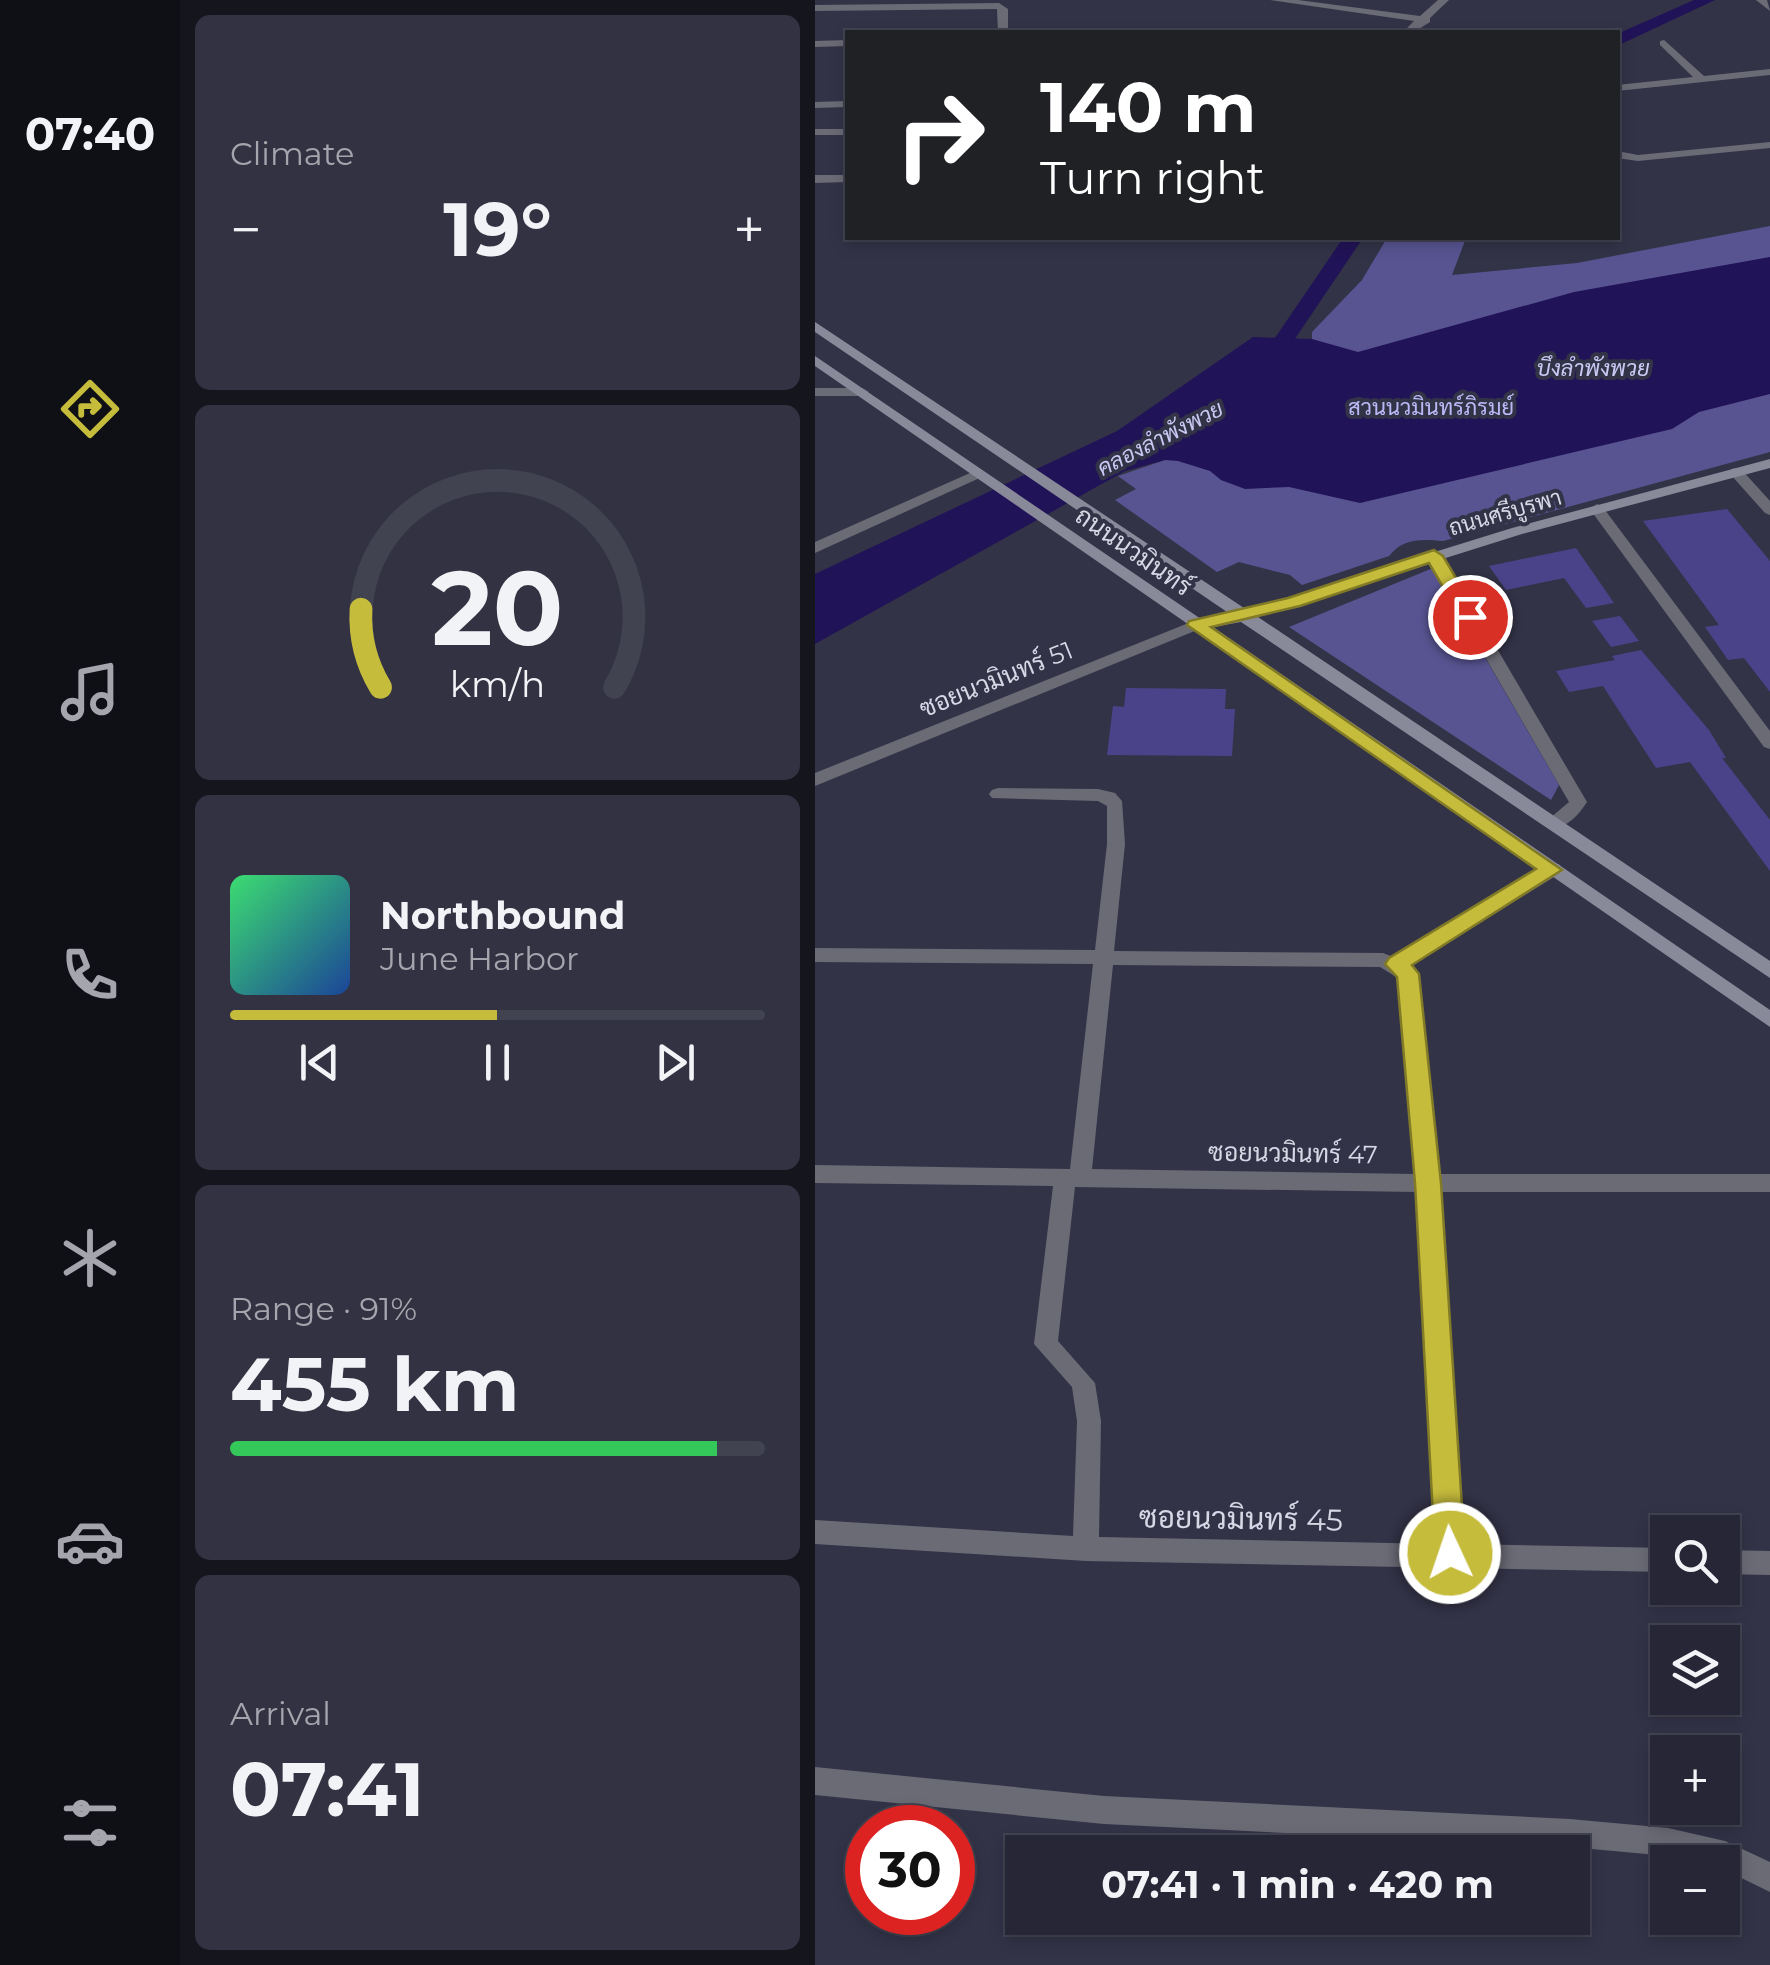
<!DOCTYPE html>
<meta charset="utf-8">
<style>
:root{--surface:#262636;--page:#323242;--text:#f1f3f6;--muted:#a4a5ad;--line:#424351;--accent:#c6bc3c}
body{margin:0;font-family:Montserrat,Sarabun,sans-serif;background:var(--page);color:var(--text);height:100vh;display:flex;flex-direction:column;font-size:38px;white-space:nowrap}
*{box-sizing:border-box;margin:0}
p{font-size:32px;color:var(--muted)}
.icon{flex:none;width:55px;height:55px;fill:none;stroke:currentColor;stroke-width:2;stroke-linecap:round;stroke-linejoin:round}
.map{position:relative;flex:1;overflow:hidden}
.side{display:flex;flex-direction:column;gap:15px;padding:15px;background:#15151e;width:635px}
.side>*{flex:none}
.hud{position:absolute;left:30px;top:30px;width:775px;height:210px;border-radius:0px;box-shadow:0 5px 15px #0003,0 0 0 2px var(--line);background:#202124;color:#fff;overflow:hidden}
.buttons{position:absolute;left:835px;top:1515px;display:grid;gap:20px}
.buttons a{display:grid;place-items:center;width:90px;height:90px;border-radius:0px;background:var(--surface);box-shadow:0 5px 15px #0003,0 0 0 2px var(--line);font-size:50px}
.speed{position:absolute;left:30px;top:1805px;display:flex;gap:20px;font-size:50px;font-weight:700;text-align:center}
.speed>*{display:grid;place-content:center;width:130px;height:130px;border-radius:50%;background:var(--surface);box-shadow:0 5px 15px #0003,0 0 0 2px var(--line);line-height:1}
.speed .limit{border:15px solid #d22;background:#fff;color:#111}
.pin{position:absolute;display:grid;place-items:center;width:85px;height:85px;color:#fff;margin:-42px;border:5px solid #fff;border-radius:50%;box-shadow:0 2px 10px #0007}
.me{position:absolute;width:110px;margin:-55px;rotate:357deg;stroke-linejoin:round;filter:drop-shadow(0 0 8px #0008)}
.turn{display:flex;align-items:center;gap:35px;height:210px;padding:0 30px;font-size:45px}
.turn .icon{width:130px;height:130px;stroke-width:2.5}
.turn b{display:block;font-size:70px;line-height:85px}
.big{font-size:75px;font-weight:700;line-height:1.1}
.side .tile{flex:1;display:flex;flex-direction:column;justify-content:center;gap:15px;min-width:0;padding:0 35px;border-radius:15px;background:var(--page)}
.side .dial{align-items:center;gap:0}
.dial svg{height:260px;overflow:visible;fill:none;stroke:var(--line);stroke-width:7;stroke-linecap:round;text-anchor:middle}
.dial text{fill:var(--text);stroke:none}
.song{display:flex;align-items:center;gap:30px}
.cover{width:120px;height:120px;border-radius:15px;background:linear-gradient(135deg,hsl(140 70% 55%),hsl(220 70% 35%))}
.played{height:10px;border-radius:5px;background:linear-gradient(90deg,var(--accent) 50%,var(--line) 50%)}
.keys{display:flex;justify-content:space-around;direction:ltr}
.heat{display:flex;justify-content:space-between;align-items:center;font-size:55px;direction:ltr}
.charge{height:15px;border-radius:8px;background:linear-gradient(90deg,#34c759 91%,var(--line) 0)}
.trip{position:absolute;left:190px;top:1835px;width:585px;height:100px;border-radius:0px;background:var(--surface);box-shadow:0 5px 15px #0003,0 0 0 2px var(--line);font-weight:700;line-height:100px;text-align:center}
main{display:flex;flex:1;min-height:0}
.dock{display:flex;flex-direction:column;width:180px;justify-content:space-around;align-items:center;background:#0f0f16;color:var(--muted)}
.dock .icon{width:70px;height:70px}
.dock .active{color:var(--accent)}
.dock b{font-size:45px;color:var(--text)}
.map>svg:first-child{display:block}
.green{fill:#585492}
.water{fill:#211357}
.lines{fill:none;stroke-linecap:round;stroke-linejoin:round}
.canal{fill:#211357;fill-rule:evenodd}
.building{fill:#4a438a}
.street{fill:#6b6b76;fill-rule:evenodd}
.secondary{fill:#888999;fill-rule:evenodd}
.route{fill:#c6bc3c;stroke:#817a27;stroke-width:2.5}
.labels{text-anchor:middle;stroke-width:8;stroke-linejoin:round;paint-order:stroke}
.far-water-label{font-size:22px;font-style:italic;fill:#c9c9f3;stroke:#333348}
.far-park-label{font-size:22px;fill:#bab9f7;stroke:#333348}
.far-street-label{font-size:22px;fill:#d7d8e5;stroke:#333348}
.street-label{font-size:25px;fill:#d7d8e5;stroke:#333348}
.near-street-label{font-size:30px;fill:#d7d8e5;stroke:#333348}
</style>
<main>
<nav class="dock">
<b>07:40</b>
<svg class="icon active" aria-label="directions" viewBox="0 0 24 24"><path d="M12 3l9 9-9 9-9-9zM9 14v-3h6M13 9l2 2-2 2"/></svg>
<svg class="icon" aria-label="music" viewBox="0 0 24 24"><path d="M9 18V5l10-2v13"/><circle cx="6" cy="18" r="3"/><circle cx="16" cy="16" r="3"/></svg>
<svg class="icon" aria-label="phone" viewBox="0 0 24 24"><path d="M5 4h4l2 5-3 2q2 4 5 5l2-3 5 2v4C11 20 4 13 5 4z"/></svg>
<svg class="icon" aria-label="climate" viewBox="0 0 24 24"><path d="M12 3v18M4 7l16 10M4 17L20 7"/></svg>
<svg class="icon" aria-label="car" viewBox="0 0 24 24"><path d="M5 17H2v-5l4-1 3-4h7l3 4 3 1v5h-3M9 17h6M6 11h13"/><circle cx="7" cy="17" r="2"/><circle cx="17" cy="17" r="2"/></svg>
<svg class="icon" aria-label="filters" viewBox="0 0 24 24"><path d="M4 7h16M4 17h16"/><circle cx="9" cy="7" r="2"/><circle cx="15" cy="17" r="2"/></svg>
</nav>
<section class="side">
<div class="tile"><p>Climate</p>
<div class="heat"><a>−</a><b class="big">19°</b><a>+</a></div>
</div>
<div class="tile dial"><svg viewBox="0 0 100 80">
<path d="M14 69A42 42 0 1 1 86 69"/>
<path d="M14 69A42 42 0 0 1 8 45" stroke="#c6bc3c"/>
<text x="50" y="56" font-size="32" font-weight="700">20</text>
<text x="50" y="72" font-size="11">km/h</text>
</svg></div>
<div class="tile">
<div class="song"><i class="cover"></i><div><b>Northbound</b><p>June Harbor</p></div></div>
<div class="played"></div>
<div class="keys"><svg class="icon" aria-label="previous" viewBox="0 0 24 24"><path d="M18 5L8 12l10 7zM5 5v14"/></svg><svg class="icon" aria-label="pause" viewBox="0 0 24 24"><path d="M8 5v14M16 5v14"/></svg><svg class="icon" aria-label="next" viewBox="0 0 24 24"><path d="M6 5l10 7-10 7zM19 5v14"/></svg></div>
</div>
<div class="tile"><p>Range · 91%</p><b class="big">455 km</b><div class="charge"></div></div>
<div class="tile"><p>Arrival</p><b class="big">07:41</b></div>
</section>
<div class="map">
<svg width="955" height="1965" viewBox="0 0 955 1965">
<rect width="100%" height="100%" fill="#333348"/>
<path class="green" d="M955,226v226l-327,89c-22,-2 -40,-3 -54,15l-87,29 -12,-10 -51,-13 -22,10 -102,-72 21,-11 -18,-13 47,-16 147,-120v-8l50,-52 25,-42h79l-14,37 125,-12z
M618,568l126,217 -8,15 -262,-173z"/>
<path class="water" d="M955,257v137l-71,18 -27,17 -312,74 -71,-16 -44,2 -24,-9 -11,-9 -32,-10 -13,-1 -40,11 -310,173v-70l302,-143 136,-94 59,2 46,13 216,-60z"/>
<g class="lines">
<path class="canal" d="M879,0h21l-98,46v-12z
M528,238h20l-83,123 -15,17h-16l-3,-5 31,-38z"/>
</g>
<path class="building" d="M912,509l43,52v131l-26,-34 -16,2 -23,-33 14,-2 -76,-104z
M761,548l38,55 -28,5 -22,-30 -58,12 -17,-24z
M805,616l19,25 -28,6 -19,-26z
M826,650l68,80 17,28h-4l48,62v51l-80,-109 -34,6 -53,-82 -34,6 -13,-21 59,-11 -3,-4z
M311,688l100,1 -1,20h10l-3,47 -125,-1 6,-49 11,1z"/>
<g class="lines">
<path class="street" d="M455,0h28l122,16 18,-16h11l-19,18v4l-16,10h-11l11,-11z
M941,0h11l3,11z
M184,3l9,6v23h-10l-1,-23 -182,2v-6z
M32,40v6l-32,1v-6z
M849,40l40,36 66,-7v6l-153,16v-6l76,-8 -33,-32v-4z
M32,101v6l-32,1v-6z
M0,129h32v6h-32z
M955,142v6l-132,13 -21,-3v-7l21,4z
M0,175h32v7l-32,1z
M0,388h47l7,4 -7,4h-47z
M921,468l5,1 29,32v14l-5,-2 -34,-38v-6z
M164,469l7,4 -2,3 -169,77v-11z
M782,504l5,2 168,225v18l-6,-2 -172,-235 -3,-3z
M619,550l8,5 145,247c-9,14 -19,24 -35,28l-9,-6 26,-22 -143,-247z
M381,620l6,2v6l-387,158v-13z
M183,788l100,1 17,4 7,8 3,43 -11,107 269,2 10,4 152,-93h14l2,5 -2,5 -150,92 9,8 20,200h332v18h-330l22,352 205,4v24l-581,-11 -271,-17v-24l258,16 4,-115 -5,-34 -38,-43 19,-158 -238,-3v-18l255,4 23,-205 -278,-2v-14l280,2 12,-106v-38l-9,-5 -106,-3 -3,-4 3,-4zM298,965l267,2 18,11 18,196 -324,-5zM260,1187l342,5 20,352 -338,-7 2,-116 -6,-38 -37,-42z
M908,1550l47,1v24l-47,-1z
M0,1767l289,29 466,23 98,9 57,13 45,21v30l-47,-23v-7h-28l-27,-6 -98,-9 -466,-23 -289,-29z"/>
<path class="secondary" d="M0,322l432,288 265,-82 258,-69v9l-248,66 -264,83 512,344v17l-529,-356 -28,5 557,383v17l-955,-661v-10l386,263 29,-5 -415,-282z"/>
</g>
<path class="route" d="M619,550l9,6 36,61 -3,4h-13l-34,-58 -129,43 -89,21 351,243 -150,95 7,9 22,209 24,370 -5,10 -10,4 -10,-4 -5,-10 -20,-370 -18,-206 -12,-13 4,-6 147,-89 -349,-244 2,-4 99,-23z"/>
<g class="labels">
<g class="far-water-label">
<text x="778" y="376">บึงลำพังพวย</text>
<text transform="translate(345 438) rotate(-27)" y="8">คลองลำพังพวย</text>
</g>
<g class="far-park-label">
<text x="616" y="415">สวนนวมินทร์ภิรมย์</text>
</g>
<g class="far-street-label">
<text transform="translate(690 512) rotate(-16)" y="8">ถนนศรีบูรพา</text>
</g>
<g class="street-label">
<text transform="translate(319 551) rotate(35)" y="9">ถนนนวมินทร์</text>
<text transform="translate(181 679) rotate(-22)" y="9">ซอยนวมินทร์ 51</text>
<text transform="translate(478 1153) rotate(1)" y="9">ซอยนวมินทร์ 47</text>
</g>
<g class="near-street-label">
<text transform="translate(426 1519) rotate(1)" y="10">ซอยนวมินทร์ 45</text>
</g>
</g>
</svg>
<div class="buttons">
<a><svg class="icon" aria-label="search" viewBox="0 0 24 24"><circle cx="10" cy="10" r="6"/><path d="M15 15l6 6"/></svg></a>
<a><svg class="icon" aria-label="layers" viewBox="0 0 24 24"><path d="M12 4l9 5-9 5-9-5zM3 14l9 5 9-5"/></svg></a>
<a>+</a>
<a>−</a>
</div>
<div class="speed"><div class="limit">30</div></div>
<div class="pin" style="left:655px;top:617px;background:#d93025"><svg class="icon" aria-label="arrive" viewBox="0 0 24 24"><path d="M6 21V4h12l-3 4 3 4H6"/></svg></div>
<svg class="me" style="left:635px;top:1553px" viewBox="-20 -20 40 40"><circle r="17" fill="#c6bc3c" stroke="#fff" stroke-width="3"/><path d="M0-11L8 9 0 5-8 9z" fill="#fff"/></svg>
<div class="trip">07:41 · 1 min · 420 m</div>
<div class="hud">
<div class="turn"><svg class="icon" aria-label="right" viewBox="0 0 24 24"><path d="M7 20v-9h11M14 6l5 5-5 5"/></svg><div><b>140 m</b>Turn right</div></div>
</div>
</div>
</main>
